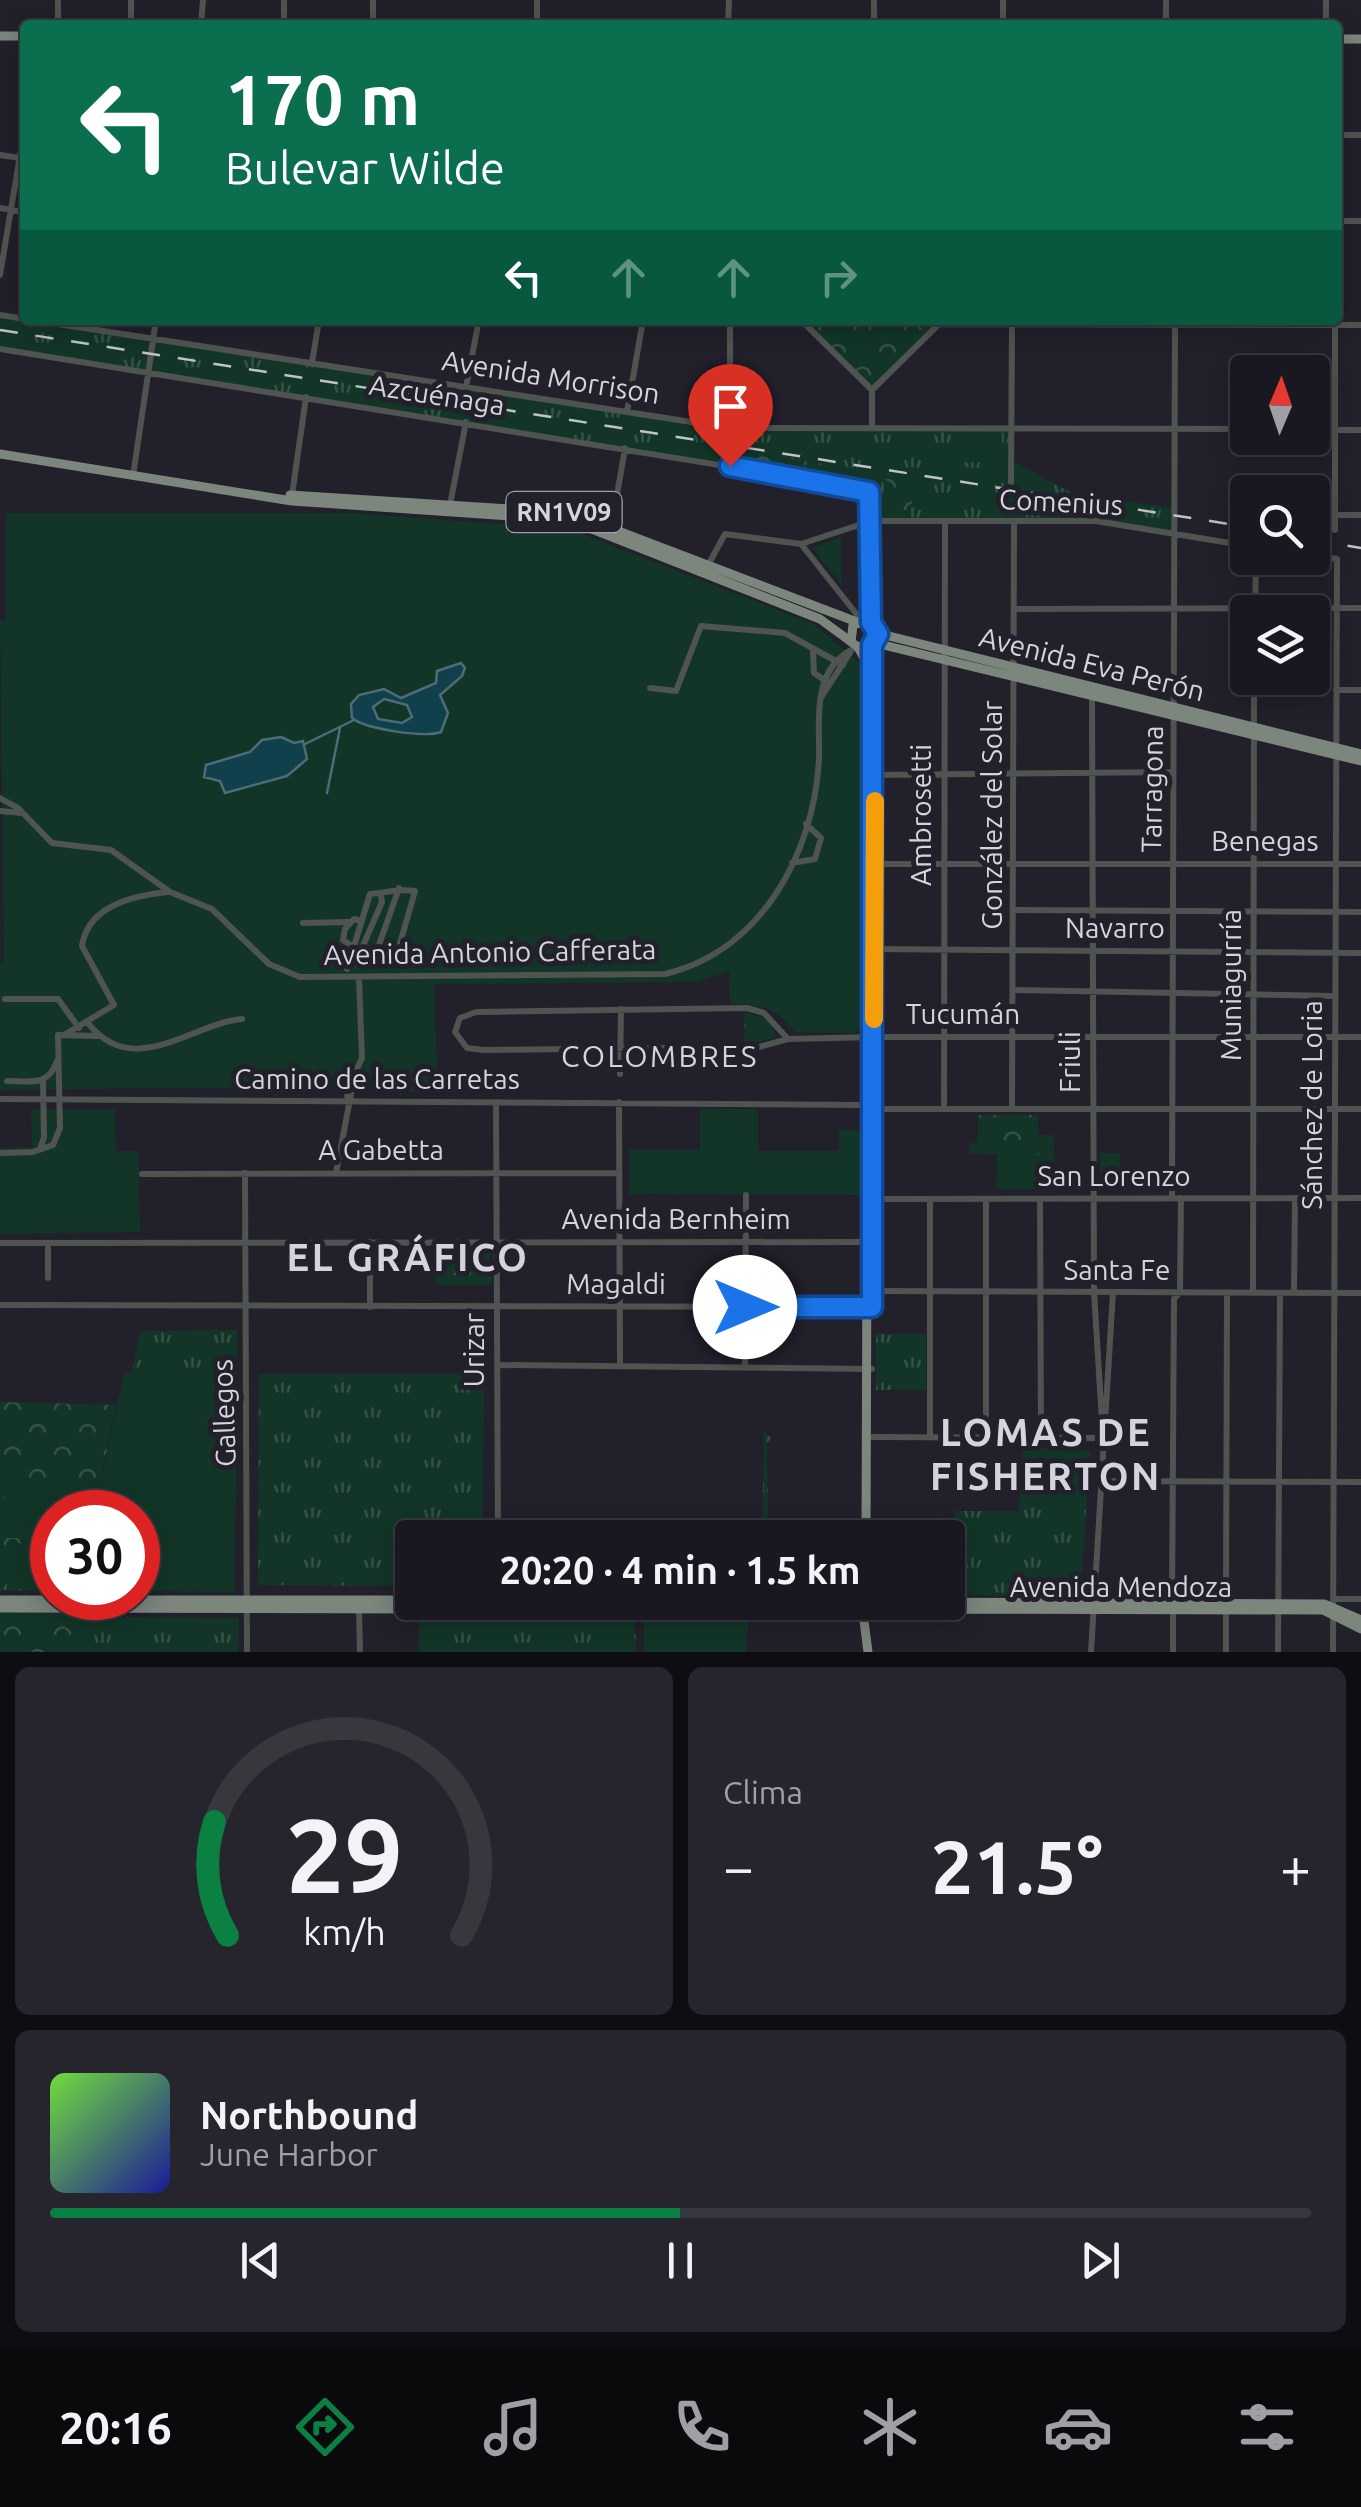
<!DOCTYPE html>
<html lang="es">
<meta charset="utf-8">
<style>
:root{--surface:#191820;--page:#26252d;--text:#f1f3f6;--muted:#9fa0a5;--line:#37373e;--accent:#0b8043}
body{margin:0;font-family:Ubuntu,sans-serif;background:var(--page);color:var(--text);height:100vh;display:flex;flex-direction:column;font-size:38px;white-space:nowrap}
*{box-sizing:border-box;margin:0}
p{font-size:32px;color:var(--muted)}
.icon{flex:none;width:55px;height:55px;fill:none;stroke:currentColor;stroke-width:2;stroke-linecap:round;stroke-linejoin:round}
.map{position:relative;height:1652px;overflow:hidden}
.panel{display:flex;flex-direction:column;gap:15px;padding:15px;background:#0e0d12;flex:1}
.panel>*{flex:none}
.banner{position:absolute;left:20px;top:20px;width:1322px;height:305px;border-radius:10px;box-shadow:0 5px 25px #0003,0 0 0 2px var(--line);background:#0b6e4f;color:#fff;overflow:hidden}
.needle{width:65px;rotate:2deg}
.controls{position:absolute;left:1230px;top:355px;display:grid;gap:20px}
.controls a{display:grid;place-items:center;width:100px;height:100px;border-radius:10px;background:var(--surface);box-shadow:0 5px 25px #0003,0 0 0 2px var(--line);font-size:50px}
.speed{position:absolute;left:30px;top:1490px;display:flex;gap:20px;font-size:50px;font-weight:700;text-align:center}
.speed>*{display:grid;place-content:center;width:130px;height:130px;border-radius:50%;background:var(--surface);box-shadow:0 5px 25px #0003,0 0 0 2px var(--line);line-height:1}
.speed .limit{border:15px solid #d22;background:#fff;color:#111}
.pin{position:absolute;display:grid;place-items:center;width:85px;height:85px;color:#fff;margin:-102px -42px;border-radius:50% 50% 50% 0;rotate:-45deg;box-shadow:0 0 10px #0007}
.pin .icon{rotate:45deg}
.me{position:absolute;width:110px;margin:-55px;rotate:90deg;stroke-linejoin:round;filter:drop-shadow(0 0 8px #0008)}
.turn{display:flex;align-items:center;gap:35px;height:210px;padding:0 40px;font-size:45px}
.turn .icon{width:130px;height:130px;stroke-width:2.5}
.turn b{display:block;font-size:70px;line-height:85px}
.lanes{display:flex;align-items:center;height:95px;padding:0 40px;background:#0003;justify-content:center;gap:50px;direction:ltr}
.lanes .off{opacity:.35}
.big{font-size:75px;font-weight:600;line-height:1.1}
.panel .card{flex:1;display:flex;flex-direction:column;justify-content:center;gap:15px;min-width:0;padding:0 35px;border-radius:15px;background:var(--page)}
.panel .dial{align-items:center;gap:0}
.dial svg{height:260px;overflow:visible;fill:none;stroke:var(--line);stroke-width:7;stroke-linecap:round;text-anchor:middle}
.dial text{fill:var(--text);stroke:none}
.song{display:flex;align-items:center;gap:30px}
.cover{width:120px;height:120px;border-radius:15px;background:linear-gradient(135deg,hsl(100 70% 55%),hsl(240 70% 35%))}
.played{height:10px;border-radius:5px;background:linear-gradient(90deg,var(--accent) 50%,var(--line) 50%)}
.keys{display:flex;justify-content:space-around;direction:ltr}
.heat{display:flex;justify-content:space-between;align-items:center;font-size:55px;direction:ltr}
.panel .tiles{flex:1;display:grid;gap:15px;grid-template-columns:1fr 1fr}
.card:last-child{grid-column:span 2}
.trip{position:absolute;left:395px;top:1520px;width:570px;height:100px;border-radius:10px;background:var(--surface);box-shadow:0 5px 25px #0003,0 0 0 2px var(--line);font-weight:600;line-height:100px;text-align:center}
.menu{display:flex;height:160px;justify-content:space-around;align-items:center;background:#0a0a0d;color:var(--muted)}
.menu .icon{width:70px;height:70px}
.menu .on{color:var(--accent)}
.menu b{font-size:45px;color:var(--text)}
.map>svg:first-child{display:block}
.grass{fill:url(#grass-tufts)}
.forest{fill:url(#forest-crowns)}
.garden{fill:#123527}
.water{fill:#11404d;stroke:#4c6c78;stroke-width:2.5;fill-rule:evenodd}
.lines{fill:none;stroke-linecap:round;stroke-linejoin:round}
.stream{stroke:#4c6c78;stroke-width:2.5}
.minor{stroke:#4f5450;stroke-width:6}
.major{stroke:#7c867d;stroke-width:9}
.rail{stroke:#c1c1c9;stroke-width:2.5;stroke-dasharray:18 18;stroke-linecap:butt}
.route-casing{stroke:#114b97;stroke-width:25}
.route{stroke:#1a73e8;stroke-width:18}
.slow{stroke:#f59e0b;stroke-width:18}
.labels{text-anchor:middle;stroke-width:10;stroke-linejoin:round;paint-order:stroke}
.shield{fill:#21202b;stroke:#9e9ea7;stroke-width:2.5}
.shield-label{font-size:25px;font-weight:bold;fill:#d4d4dc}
.street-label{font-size:28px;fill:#d4d4dc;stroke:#21202b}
.neighbourhood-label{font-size:30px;letter-spacing:2.5px;fill:#d4d4dc;stroke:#21202b}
.district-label{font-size:38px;font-weight:bold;letter-spacing:2.5px;fill:#d4d4dc;stroke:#21202b}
</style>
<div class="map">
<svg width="1361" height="1652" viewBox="0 0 1361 1652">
<defs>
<pattern id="grass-tufts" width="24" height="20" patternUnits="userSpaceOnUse" patternTransform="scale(2.5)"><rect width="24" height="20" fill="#123527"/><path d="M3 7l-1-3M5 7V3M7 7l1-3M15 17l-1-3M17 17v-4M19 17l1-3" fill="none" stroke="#345146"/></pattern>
<pattern id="forest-crowns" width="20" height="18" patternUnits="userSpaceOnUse" patternTransform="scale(2.5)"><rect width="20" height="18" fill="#123527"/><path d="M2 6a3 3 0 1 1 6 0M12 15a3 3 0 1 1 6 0" fill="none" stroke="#345146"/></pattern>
</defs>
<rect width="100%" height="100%" fill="#21202b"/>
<path class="grass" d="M0,315l730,113 282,1v32l64,34 99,13v27l-79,-14h-225l-2,-29 -869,-143z
M237,1330v44l-105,-1 8,-42z
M876,1334h50v56h-50z
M259,1374h225l-1,163 -71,1v48l-154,-1z
M764,1431l8,8 -5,3 1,96 -6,-1z
M1023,1447l67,4 -9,140 -5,5 -121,-1v-84h64z
M419,1616h216l1,36h-217z
M76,1617l163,1 -1,34h-162z"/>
<path class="forest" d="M810,320h125l4,4 -67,66 -67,-66z
M739,451l177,27 -7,41h-28l6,-39 -13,-3 -12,7 -114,-18 -10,-9z
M745,1012l23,8 9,17 -33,8z
M978,1115h60v20h16v20l-85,-1 1,-11h8z
M1100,1153h20l-1,36h-19z
M436,1244l53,1 3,40h-56z
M0,1402l116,3 -22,107h-42v79h-52z
M0,1612l76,1v39h-76z"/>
<path class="garden" d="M955,433l47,1 -1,29 -46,-1z
M6,513h347l216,16 245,95 51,44 -3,359 -8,6 -59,-1c-19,-24 -33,-28 -65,-28l-1,-33 -32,11 -263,2 4,109 -117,-6 -321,3v-128h4l-4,-341 6,-1z
M841,537v47l-29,-36z
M31,1109h84l1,42h23l1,81 -140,2v-86l32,-1z
M700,1109h58v42h81v-21h22v65l-232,-1v-44h71z
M997,1154l57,1 -1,35 -57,-1z
M124,1373l113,1 -2,218 -97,-1v-79h-44z
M5,1490l64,1v21h-17v26h-48z
M7,1543l45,1v45h-45z
M652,1616l96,1 -1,35h-103v-31z"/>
<path class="water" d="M461,663l4,5 -3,8 -22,19 8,18 -7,19c-17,6 -76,-3 -89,-14l-1,-14 8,-9 25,-6 17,9 35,-15 1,-12zM384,699l23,6 5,12 -10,6 -24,-4 -5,-12z
M281,737l13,6 9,-2 4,18 -20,17 -62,17 -5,-12 -16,-4 2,-12 44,-13 12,-12z"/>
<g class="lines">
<path class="stream" d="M305,744l49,-24
M327,793l13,-65"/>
<path class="minor" d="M58,0v25
M284,0v25
M373,0v25
M537,0v25
M874,0v25
M1003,0v25
M1166,0v25
M131,25v-25
M201,25l2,-25
M728,25l1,-25
M1326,25v-25
M1338,135h23
M0,155l20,3
M0,208l25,4
M1338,221h23
M0,275l25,-149
M0,315l25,4
M32,320l698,108 518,1
M711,320l94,4
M810,320l-5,4 67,66
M939,324l422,1
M0,349l862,139 7,4 3,10 -1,121
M312,363l7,-43
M466,387l13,-67
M627,412l16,-92
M872,428v-38l67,-66 -4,-4
M1312,430h49
M730,466v-146
M133,476l23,-156
M1011,482l1,-161
M292,495l14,-98
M450,505l16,-83
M1335,515h26
M611,530l14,-82
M1335,530v-210
M801,544l61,77
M1312,555l25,4 -4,1093
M707,567l18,-33 76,10 70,-23h225l152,25
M1015,609l346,-1
M1255,612l1,-54
M813,652l1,21 13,9
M650,688l26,3 25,-65 84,7 58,32
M1336,690h25
M1092,695l2,597 9,146
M822,696l31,-48
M870,775l303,-3
M0,798l18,10 34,35 59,7 59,42 42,17 57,55 31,13 365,-3c96,-23 149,-120 154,-215 1,-39 -8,-89 34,-110
M0,811l22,2
M792,863l23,-4 6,-21 -15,-14
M872,864h489
M1016,910l345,2
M303,923l45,-1
M352,946l-9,-6 2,-11 9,-10 7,2
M872,949l489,4
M373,962l26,-74
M355,964l27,-62 -1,-6
M347,969l23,-75c15,-1 27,-6 45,-3l-16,56 -23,14 -20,2
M1014,990l320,6
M5,999h53l21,29
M88,1023c45,58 105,0 154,-4
M64,1035l50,-30 -32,-59c6,-41 53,-51 87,-54
M788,1039l-24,-26 -17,-5 -271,4 -16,6 -5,14 12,16 16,2 276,-3 29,-8 86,-2h487
M620,1074l1,-65
M7,1081c24,0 41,6 50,-20
M0,1099l860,6 19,4h482
M348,1102l-2,-20 8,-9
M496,1102l2,436
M619,1102l1,264
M944,1109l1,-588
M1012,1109l2,-588
M40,1149l4,-12 -1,-56
M0,1153l33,-1 20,-7 7,-17 -2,-93 40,1
M245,1173l2,479
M336,1173l19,-100 7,-15 -3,-79
M142,1174l477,-1
M1172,1198l3,-878
M873,1199l488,-1
M930,1199v238
M1040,1199l1,239
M370,1242v65
M0,1243l873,-1
M48,1278v-35
M872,1291l489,2
M1253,1293l1,-615
M1294,1293l1,-95
M0,1305l872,2
M497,1365l375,4
M745,1368l1,-173
M872,1437l231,1
M986,1437v-238
M1101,1481l260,1
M1334,1599h27
M1172,1603l2,-304 6,-7 1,-94
M1226,1603l1,-310
M359,1608l1,44
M1091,1652l22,-360
M1173,1652v-42
M1226,1652v-42
M1278,1652l2,-359"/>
<path class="major" d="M0,36h25
M1338,39h23
M0,454l292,47 277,19 251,99 38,28 17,-4 -1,-18
M290,495l281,18 286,109
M851,642l2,-17 14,-4 22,15 472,118
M875,643l486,118
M872,645l1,567
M858,647l11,20 -3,871
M0,1600h412
M771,1602h86
M885,1602l439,2 37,16
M0,1608l849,2 18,5 45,-6 411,1 38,19
M863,1613l5,39"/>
<path class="rail" d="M0,330l1248,197
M1312,540l49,8"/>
</g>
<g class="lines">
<defs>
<path id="route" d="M730,466l139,26 2,130 7,12 -6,11v662h-127"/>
</defs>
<use href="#route" class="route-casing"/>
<use href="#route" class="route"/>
<path class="slow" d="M874,1019l1,-218"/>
</g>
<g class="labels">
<rect class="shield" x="506.5" y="492" width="115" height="40" rx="8"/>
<g class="shield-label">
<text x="564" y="521">RN1V09</text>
</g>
<g class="street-label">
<text transform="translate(551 377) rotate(9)" y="10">Avenida Morrison</text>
<text transform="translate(437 395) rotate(9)" y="10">Azcuénaga</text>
<text transform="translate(1061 502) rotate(3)" y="10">Comenius</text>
<text transform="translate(1092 664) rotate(14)" y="10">Avenida Eva Perón</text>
<text transform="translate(1152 789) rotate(-89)" y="10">Tarragona</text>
<text transform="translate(921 815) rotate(-90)" y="10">Ambrosetti</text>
<text transform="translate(992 815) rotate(-90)" y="10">González del Solar</text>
<text x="1265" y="851">Benegas</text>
<text x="1115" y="938">Navarro</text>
<text transform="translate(490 952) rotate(-1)" y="10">Avenida Antonio Cafferata</text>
<text transform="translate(1231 985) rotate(-90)" y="10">Muniagurría</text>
<text x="963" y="1024">Tucumán</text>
<text transform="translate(1070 1062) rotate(-90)" y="10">Friuli</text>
<text x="377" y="1089">Camino de las Carretas</text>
<text transform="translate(1312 1105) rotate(-90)" y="10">Sánchez de Loria</text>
<text x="381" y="1160">A Gabetta</text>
<text x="1114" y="1186">San Lorenzo</text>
<text x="676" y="1229">Avenida Bernheim</text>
<text x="1117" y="1280">Santa Fe</text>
<text x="616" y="1294">Magaldi</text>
<text transform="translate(474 1350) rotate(-90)" y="10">Urizar</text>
<text transform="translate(224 1413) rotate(-92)" y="10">Gallegos</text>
<text x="1121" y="1597">Avenida Mendoza</text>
</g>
<g class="neighbourhood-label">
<text x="660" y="1067">COLOMBRES</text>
</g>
<g class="district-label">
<text x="408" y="1271">EL GRÁFICO</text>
<text x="1046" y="1446">LOMAS DE<tspan x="1046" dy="44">FISHERTON</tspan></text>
</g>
</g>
</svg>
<div class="controls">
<a><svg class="needle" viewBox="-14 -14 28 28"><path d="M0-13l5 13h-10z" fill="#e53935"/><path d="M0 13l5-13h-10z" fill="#9fa0a5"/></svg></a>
<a><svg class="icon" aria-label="search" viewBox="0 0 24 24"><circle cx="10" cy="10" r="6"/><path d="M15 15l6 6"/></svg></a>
<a><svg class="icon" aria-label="layers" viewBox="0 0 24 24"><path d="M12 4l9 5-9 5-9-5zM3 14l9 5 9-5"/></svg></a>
</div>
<div class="speed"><div class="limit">30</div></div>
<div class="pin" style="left:730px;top:466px;background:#d93025"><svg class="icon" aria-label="arrive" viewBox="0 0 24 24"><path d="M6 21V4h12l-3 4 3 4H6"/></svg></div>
<svg class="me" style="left:745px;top:1307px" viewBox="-20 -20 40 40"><circle r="19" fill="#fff"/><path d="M0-13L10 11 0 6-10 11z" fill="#1a73e8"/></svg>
<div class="trip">20:20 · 4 min · 1.5 km</div>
<div class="banner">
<div class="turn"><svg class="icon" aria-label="left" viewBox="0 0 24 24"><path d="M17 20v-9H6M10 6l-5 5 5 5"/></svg><div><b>170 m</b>Bulevar Wilde</div></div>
<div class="lanes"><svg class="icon" aria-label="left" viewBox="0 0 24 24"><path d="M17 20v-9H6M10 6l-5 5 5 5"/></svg><svg class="icon off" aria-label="ahead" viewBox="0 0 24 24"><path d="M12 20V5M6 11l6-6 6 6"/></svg><svg class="icon off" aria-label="ahead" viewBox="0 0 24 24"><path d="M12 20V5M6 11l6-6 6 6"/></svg><svg class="icon off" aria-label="right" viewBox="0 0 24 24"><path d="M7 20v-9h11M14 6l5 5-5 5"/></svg></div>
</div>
</div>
<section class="panel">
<div class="tiles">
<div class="card dial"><svg viewBox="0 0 100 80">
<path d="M14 69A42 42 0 1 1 86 69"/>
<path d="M14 69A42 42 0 0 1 10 34" stroke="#0b8043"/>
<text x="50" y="56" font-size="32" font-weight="700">29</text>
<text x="50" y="72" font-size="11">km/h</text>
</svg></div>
<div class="card"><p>Clima</p>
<div class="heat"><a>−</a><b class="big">21.5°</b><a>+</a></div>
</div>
<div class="card">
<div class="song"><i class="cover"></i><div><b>Northbound</b><p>June Harbor</p></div></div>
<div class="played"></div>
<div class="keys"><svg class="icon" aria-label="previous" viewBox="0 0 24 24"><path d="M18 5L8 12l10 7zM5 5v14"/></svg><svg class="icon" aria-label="pause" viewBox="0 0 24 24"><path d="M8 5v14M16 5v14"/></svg><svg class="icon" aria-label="next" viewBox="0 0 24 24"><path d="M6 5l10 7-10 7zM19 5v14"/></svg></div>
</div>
</div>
</section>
<nav class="menu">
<b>20:16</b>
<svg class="icon on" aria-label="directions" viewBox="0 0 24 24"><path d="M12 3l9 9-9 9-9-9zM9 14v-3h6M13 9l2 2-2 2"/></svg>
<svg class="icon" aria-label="music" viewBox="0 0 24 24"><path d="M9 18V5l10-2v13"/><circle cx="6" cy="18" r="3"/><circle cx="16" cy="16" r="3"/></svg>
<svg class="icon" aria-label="phone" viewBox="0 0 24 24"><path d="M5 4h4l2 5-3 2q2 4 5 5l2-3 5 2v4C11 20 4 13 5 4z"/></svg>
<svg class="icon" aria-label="climate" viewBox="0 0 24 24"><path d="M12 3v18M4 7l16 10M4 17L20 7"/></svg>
<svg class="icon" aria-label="car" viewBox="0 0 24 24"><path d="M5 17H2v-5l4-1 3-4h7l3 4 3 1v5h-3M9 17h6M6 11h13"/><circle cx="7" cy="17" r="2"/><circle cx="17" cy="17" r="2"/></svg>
<svg class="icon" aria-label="filters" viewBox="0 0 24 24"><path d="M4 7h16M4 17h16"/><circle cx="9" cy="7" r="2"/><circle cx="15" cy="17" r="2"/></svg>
</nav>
